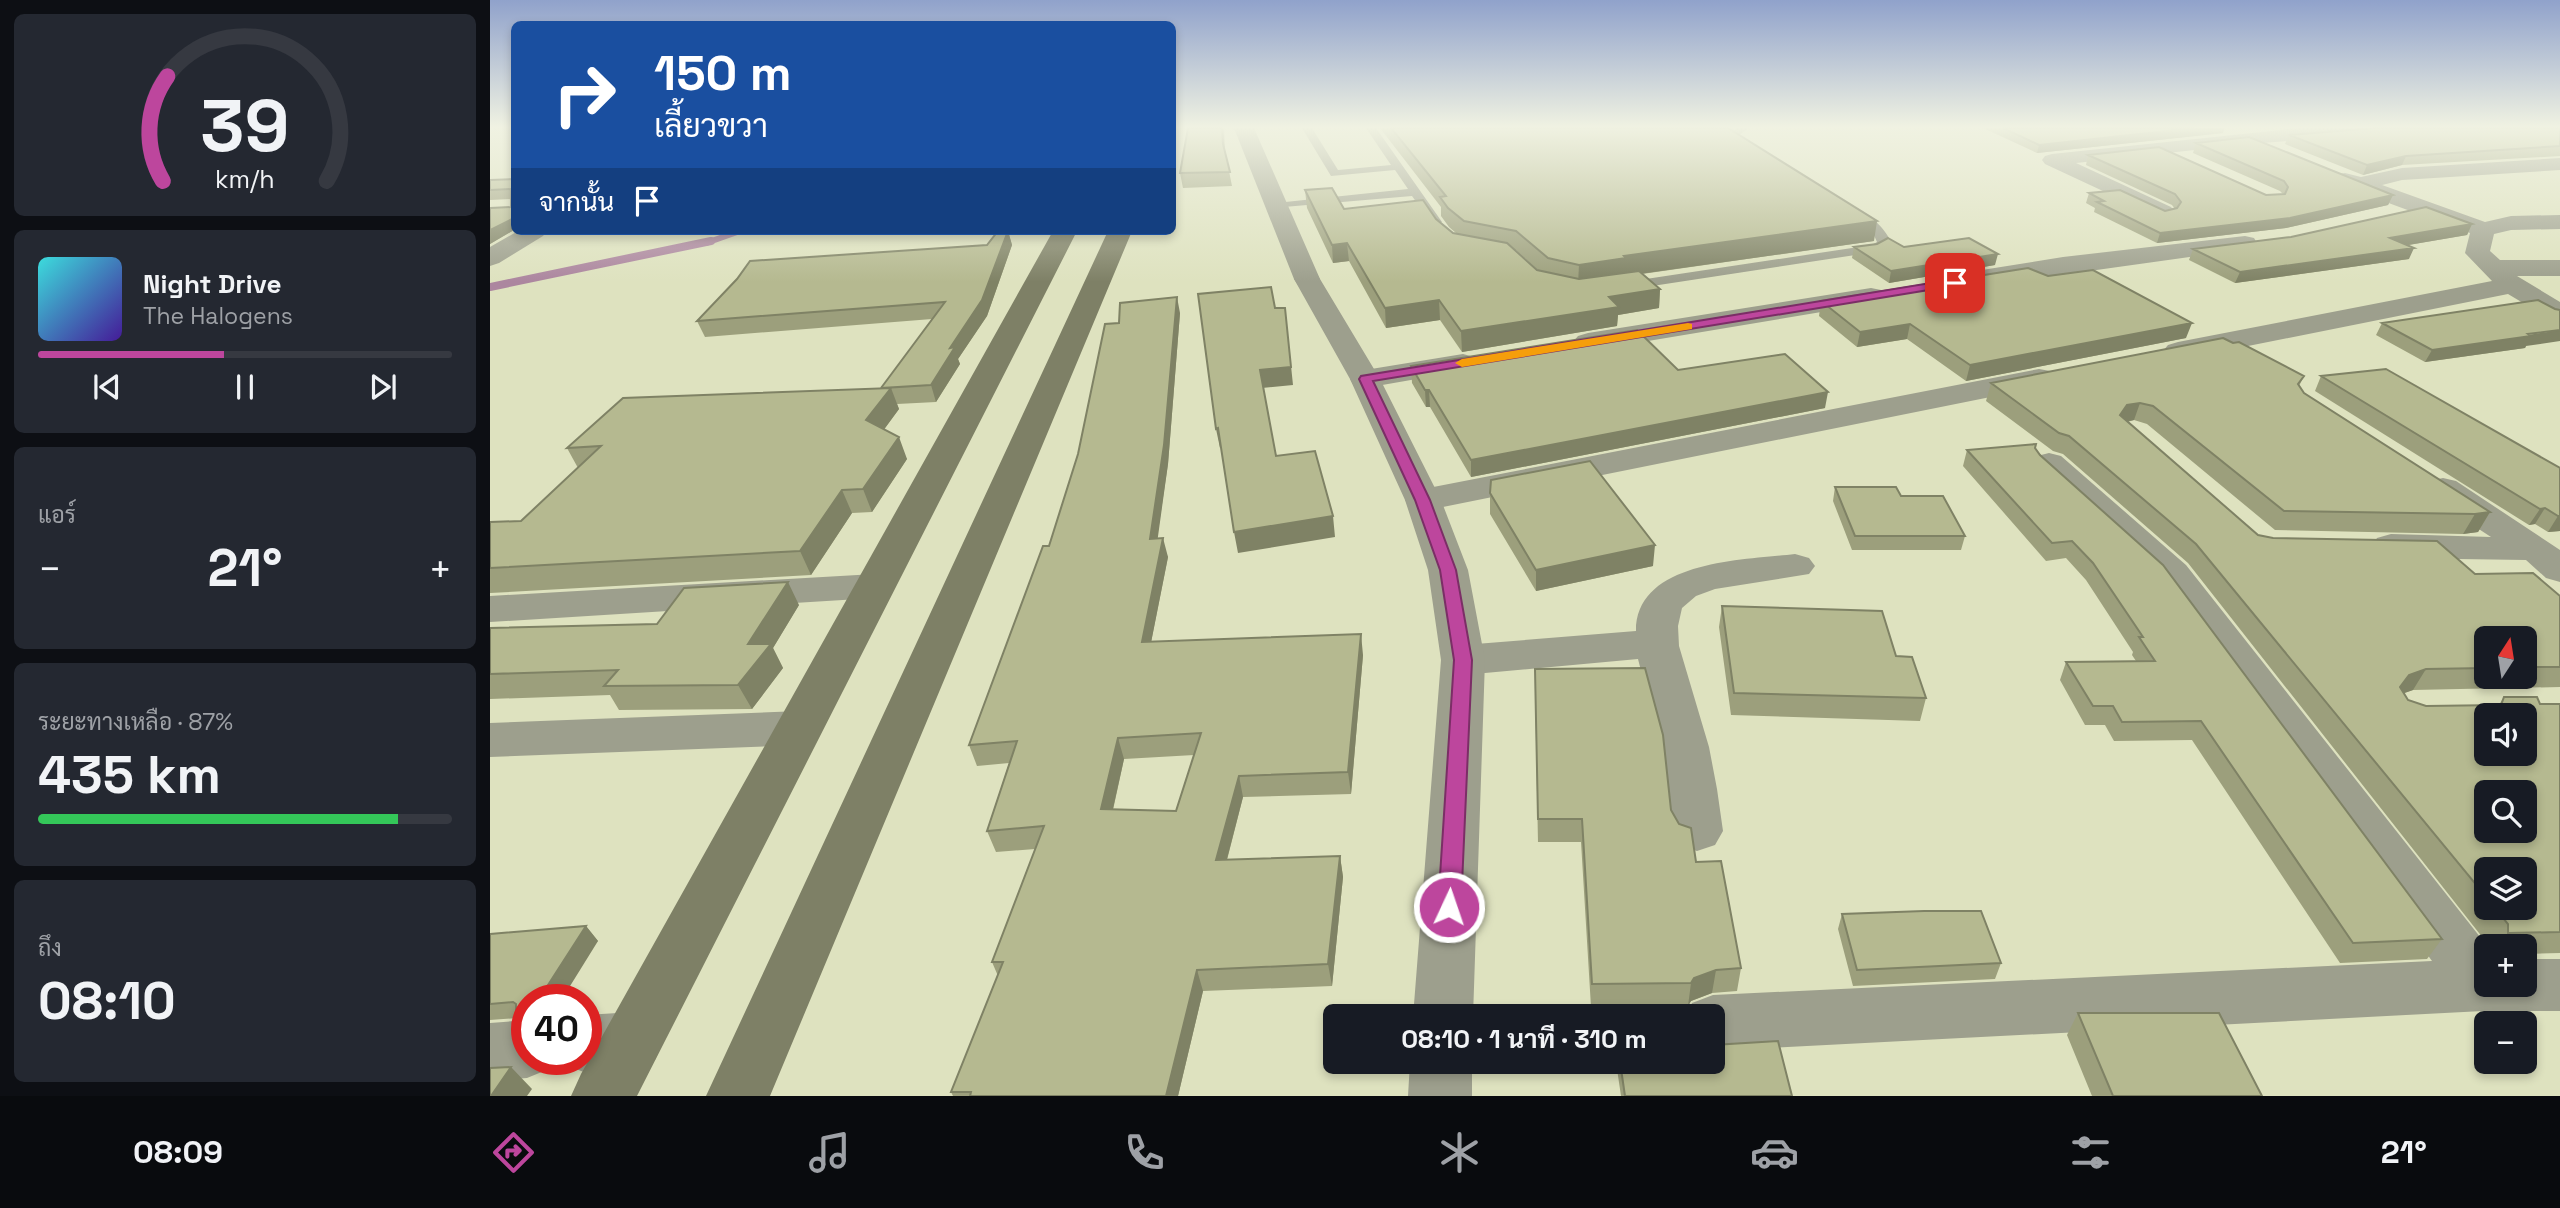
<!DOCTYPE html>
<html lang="th">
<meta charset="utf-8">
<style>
:root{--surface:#171b24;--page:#242831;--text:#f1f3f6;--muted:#9ea1a6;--line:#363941;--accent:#bd469d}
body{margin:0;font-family:"Space Grotesk",Sarabun,sans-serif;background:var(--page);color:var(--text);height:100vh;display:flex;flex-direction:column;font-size:26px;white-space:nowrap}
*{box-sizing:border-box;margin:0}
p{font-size:23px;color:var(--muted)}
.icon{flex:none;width:38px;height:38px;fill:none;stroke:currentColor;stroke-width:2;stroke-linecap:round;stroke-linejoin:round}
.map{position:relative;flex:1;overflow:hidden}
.side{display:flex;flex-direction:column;gap:14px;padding:14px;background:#0d0f14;width:490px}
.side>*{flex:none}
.guide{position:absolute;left:21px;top:21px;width:665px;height:214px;border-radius:10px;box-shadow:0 4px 10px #0003;background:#1a4fa0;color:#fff;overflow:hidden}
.needle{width:46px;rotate:12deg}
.fabs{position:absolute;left:1984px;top:626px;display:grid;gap:14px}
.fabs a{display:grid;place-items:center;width:63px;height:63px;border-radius:10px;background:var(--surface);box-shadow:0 4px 10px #0003;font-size:35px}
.speed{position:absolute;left:21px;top:984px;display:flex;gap:14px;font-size:35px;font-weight:700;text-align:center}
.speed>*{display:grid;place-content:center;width:91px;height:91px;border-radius:50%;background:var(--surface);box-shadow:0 4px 10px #0003;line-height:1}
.speed .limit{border:10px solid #d22;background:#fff;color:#111}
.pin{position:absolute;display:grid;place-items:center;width:60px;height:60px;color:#fff;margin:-30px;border-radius:14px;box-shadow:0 4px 10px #0006}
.me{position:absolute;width:77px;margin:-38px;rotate:3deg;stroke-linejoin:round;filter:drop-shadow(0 0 5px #0008)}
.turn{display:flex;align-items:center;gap:24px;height:147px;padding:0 28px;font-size:32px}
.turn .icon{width:91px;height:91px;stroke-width:2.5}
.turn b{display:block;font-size:49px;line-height:60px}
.then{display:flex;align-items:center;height:66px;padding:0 28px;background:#0003;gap:14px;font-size:26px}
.big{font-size:52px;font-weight:700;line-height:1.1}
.side .card{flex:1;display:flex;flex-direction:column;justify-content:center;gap:10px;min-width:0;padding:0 24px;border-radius:10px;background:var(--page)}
.side .dial{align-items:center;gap:0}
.dial svg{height:182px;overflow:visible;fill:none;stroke:var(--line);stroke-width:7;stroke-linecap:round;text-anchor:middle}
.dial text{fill:var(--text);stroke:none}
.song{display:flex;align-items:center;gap:21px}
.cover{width:84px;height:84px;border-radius:10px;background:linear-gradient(135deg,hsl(180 70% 55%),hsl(260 70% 35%))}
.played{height:7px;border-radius:4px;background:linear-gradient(90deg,var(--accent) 45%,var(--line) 45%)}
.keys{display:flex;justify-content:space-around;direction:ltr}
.heat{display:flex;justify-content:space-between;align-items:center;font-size:38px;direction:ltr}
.charge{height:10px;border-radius:5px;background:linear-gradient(90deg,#34c759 87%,var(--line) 0)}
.trip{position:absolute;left:833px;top:1004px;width:402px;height:70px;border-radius:10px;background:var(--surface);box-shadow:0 4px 10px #0003;font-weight:700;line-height:70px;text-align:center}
.tab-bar{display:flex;height:112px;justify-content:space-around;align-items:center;background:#090b0e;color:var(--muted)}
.tab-bar .icon{width:49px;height:49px}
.tab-bar .active{color:var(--accent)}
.tab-bar b{font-size:32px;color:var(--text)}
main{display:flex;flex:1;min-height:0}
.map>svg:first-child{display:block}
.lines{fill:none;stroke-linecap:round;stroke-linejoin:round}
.stream-far1{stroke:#ac869f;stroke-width:6}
.stream{stroke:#ac869f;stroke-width:8}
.service{fill:#9d9f8d;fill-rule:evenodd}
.minor{fill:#9d9f8d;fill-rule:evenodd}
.tertiary{fill:#9d9f8d;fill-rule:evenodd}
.secondary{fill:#7e8066;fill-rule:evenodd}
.wall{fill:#9c9f7c;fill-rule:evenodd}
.shaded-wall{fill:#7f8265}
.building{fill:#b5b990;stroke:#7f8265;stroke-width:2;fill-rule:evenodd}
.route{fill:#bd469d;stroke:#7b2e66;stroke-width:2}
.slow{fill:#f59e0b}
</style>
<main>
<section class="side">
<div class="card dial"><svg viewBox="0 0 100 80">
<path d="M14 69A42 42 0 1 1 86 69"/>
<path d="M14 69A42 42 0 0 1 16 23" stroke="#bd469d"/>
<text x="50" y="56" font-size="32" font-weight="700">39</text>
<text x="50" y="72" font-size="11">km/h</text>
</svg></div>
<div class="card">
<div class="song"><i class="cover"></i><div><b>Night Drive</b><p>The Halogens</p></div></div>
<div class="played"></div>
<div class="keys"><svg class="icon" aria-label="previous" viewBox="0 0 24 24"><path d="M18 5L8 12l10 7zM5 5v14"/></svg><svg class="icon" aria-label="pause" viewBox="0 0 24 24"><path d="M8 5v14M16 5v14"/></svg><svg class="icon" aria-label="next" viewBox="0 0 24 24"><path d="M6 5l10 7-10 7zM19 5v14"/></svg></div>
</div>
<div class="card"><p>แอร์</p>
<div class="heat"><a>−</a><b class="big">21°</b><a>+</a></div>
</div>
<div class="card"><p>ระยะทางเหลือ · 87%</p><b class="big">435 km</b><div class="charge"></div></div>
<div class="card"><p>ถึง</p><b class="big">08:10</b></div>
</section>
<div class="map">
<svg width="2070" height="1096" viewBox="0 0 2070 1096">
<rect width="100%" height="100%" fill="#dee2bf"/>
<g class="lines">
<path class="stream-far1" d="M216,243l34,-12"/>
<path class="stream" d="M0,287l221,-46"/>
<path class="service" d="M812,128h10l26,42 53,-5 -25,-37h10l66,94 -10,2 -20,-28 -140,12 -2,-2 6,-3 132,-14 -13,-19 -64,6z
M1247,128h12l-10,7 13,11v4h-8l-16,-15z
M1363,212c14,-2 29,14 36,26l-1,8 -13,6 -249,38 -7,-4 7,-4 246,-37 5,-3 -4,-9 -20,-17z"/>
<path class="minor" d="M744,128h20l66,151 -4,6 -9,2 -9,-2 -4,-6z
M1809,128h88l-9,6 -129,10 -173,19 95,44 4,5 -4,5 -8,2 -118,-55 -3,-4 3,-4 7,-2z
M2070,158v12l-158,10 -20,5 103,37 26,-6 49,-1v14l-49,1 -17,4 -4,17 10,9h60v16h-43l43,26v19l-10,-2 -42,-25 -330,66 -10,-3 -5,-6 5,-6 10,-3 314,-61 -27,-28 5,-20 -133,-49 -3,-5 3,-5 8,-1 16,4 41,-9z
M28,231h29l-4,5 -44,27 -9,3v-19z
M1755,236l9,2 3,5 -3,5 -272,38 -9,-2 -4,-6 4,-6 9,-2 81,-13z
M1381,288l10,2 3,6 -3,6 -293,49 -10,-3 -5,-6 5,-6 10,-3z
M973,354l11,3 4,6 -4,6 -109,19 -11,-2 -4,-7 4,-7 11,-2z
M1549,369l11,2 4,7 -4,7 -627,126 -13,-3 -5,-8 5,-8 13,-3z
M1559,453l12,3 125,109 302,382 -1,38h38v-26h35v52h-77l-770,40v-34h-27l6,-14 21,-8 719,-34 -274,-380 -121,-111 -5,-7 5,-7z
M1953,478l13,3 104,69v32l-14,-4 -20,-18 -135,-2 -14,-4 -5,-8 5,-8 14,-4 100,3 -61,-40 -5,-8 5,-8z
M1305,554l14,4 6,8 -6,8 -94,15 -19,7 -14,12 -4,18 1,20 30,101 8,42 6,42 -8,14 -18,6 -18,-6 -8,-14 -8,-74 -25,-98 -175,16 -15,-5 -7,-10 7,-10 15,-5 173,-14c0,-71 109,-71 159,-77z
M385,574l14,3 6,9 -6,9 -14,3 -385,24v-26z
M310,711l17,5 6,12 -6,12 -17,5 -310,12v-34z
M143,1012l22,8 9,20 -9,20 -22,8 -47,5 -22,-9 -2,-5h24v-44z
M37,1020v39h26l-4,10 -22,9 -37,3v-58z"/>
<path class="tertiary" d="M817,271l9,2 4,6 60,100 61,121 27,70 17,90 -12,357h-60l28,-357 -13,-90 -23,-70 -55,-121 -56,-100 4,-6z
M920,1062h62v34h-64z"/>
<path class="secondary" d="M563,231h24l-440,865h-66l10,-22z
M618,231h24l-362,865h-64z"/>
</g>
<path class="wall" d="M698,128h36l1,23 7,35 -49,2 -3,-15z
M890,128h348l146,113 -232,33 18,15 -1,19 -41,7 -1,11 -155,26 -22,-32 -54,8 -37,-67 -16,2 -26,-55 -2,-18 39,19 92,10 17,14h3l-7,-6 -8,-11v-9zM1024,250h2l23,21 -2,-1z
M1493,128h241l-1,5 -186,20z
M2070,128v28l-158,9 -39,10 -78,-31 4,-9z
M1706,143l197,52 -5,10 -102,23 -129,15 -63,-31 1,-4 -9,-5 3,-10 76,18 10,-2 -3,-4 -86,-40 2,-10 178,40 17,-1 -3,-3 -87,-38z
M24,179v51l-24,14v-36l21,-1v-8l-21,1v-20z
M1982,224l-5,11 -59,10 1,14 -174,24 -46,-23 4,-11z
M518,231l4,14 -25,71 -29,43 2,5 -24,38 -39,2 2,5 -15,20 23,30 -35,53 -20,1 -41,62 -321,18v-71l31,-1 57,-53 -11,-20 315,-60 50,-69 -227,18 -8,-16 290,-76z
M1364,247h50l91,18 -106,18 -37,-25z
M1331,301l365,37 -220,43 -59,-42 -50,8 -38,-31z
M690,313l-12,151 -11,74 11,19 -17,85 212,13 -12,139 -108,3 -16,63 113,-4 3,21 -11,109 -129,5 -25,105h-225l-2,-4 47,-116 -6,-14 43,-113 -39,3 -9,-21 22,-68 -32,3 -8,-21 80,-199 70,-223zM704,755l-18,56 -63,-1 11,-51z
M1892,323l144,23 -1,2 -100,14 -49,-27z
M1743,343l71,33 -5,10 5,7 186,119 -12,20 -15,2 -188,-4 -128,-106 -13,-4 -7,2 131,113 217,39 85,22v91l-147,3 -9,3 4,7 18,6 73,-1 5,-8 36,7h20v249l-35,1v-7h-35l-302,-384 -125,-109 -10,-3 -67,-50 5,-18zM1997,639h38v38h-38zM1997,870l38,38h-38z
M921,366l267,4 147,38 -354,69 -41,-70h-4l-14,-24z
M1831,376l239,92v63l-12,1 -13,-8 -6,1 -214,-134z
M1545,448l407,491 -15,20 -87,4 -148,-223 -78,1 -9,-16h-20l-25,-45 6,-18 70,-1 -4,-6 1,-3 -47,-72 -20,-22 -20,3 -83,-95 4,-16z
M1345,487l66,9 64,40 -4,14h-109l-19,-49z
M1000,493l163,73 -117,25 -46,-77z
M309,605l-26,43 10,20 -31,41 -133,1 -9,-15 -120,4v-71l167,-4z
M1232,606l174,50 30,42 -6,23 -189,-6 -12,-88z
M1045,691l161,171 45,106 -4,23 -25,2 -21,8 -3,5 -97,1 -10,-165h-43z
M1352,914l159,49 -6,16 -142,7 -15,-57z
M96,926l12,15 -71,58v28l-9,-9 -28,2v-86z
M1588,1013l184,83h-170l-25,-61z
M1127,1062h96l79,34h-171l-4,-27z"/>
<path class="shaded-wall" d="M1704,128h30l-1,5 -186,20 2,-8z
M1916,156l-4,9 -39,10 4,-10z
M1903,195l-5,10 -102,23 -129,15 3,-10z
M23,218l1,4v8l-24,14v-14z
M1387,221l-3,20 -249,35 -47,9 1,-20 45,-9z
M1982,224l-5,11 -82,14 5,-11z
M518,231l4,14 -25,71 -29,43 2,5 -24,38 -5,-17z
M857,243l2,18 -16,2 -1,-18z
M1924,248l-5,11 -174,24 5,-11z
M1508,254l-3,11 -106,18 2,-12z
M1170,289l-1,19 -41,7 -1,11 -155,26 -1,-21 148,-34z
M687,297l3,16 -12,151 -13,94 -5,-19z
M949,300l1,20 -54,8 -1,-20z
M795,308l8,77 -31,3 -2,-18z
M1702,323l-6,15 -220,43 4,-16z
M1420,324l-3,15 -50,8 3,-15z
M2070,330v11l-34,5 -1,2 -100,14 7,-12z
M401,388l8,21 -24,33 -9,-22z
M935,390h4l1,17h-4z
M1338,392l-3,16 -354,69v-17z
M1650,403l-6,17 -14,3v-8l7,-10z
M728,428l4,20h-2l-4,-19z
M409,437l8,22 -35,53 -9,-23z
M352,490l10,23 -41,62 -11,-24z
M2055,508l-10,16 -6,1 11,-16z
M2000,512l-12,20 -15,2 12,-20z
M843,516l2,21 -97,16 -4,-21z
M2068,516h2v15l-12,1z
M673,538l5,19 -21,106 -5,-21z
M1165,545l-2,21 -117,25v-21z
M298,582l11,23 -26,43 10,20 -31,41 -14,-24 10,-41z
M871,634l2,21 -12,139 -3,-22z
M1936,669l-13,21 -17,6 4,-9 9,-12z
M628,738l6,21 -16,72 -7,-22z
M749,776l4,21 -22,85 -5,-22z
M850,856l3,21 -11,109 -4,-22z
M96,926l12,15 -36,58h-23z
M707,970l6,21 -25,105h-12z
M1226,970l-4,23 -21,8 -3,5 3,-23 3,-5z
M21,1067l21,22 -5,7h-36z"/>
<path class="building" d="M698,128h34l1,16 7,28 -50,1z
M901,128h337l149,93 -253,35 2,2 -47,7 -31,-7 -32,-27 -52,-10 -16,-13 -8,-11 6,-1z
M1513,128h191l-155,17z
M1885,128h185v18l-154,10 -39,9 -78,-30z
M1759,137l144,58 -103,23 -130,15 -63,-31 7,-1 -15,-8 31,-3 45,21 12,-3 4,-6 -6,-8 -87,-39 71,-8 107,48 19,-1 3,-7 -4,-6 -88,-38z
M24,179v39l-24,12v-22l21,-1v-18l-21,1v-10z
M842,188l12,21 79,-9 13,19 17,14 54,10 30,27 42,9 60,-8 21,18 -51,8 10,10 -158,24 -22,-31 -54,8 -38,-65 -15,2 -27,-55z
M1936,207l46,17 -82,14 24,10 -174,24 -47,-23 98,-12z
M508,231h10l-26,69 -32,48 5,-1 -24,38 -50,3 64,-86 -248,19 40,-42 13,-18 237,-16z
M1398,238l16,9 65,-9 29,16 -107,17 -37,-24 23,-3z
M1538,268l20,8 45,-6 99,53 -222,42 -60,-41 -50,8 -39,-31z
M781,287l4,21h10l6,59 -31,3 16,86 39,-5 18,65 -99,16 -16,-104 -2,1 -18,-135z
M687,297l-13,148 -14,94 13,-1 -21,104 219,-8 -13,138 -109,4 -23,84 124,-4 -12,108 -131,6 -31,126h-196l1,-4h-20l52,-130h-11l52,-136 -57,5 30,-90 -48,4 74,-199h6l29,-92 27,-130 14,-1 1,-20zM711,733l-25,78 -75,-2 17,-71z
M2048,300l17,9 5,1v20l-32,4 3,2 -99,14 -50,-27z
M1147,330l41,40 107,-16 43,38 -357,68 -42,-70h-4l-14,-24z
M1733,338l10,5 6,-1 65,34 -6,8 6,9 186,119 -15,2 -191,-3 -131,-105 -13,-3 -13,2 -7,10 138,120 15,3 164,3 38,33 58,-1 27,23v71h-35v-28h-38v29l-61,1 -17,6 -9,12 8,13 18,6 75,-1 3,-8h33l3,7h20v228l-52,1v-9l-13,-16h30v-38h-38v28l-291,-354 -127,-108 -10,-3 -68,-50zM1997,716h38v38h-38zM1997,793h38v38h-38z
M1896,369l174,99v48h-2l-13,-8 -5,1 -219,-133z
M401,388l-25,32 33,17 -36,52 -21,1 -42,61 -310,17v-46l31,-1 80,-75 -34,2 56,-50z
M1546,444l-1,4 5,7 123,110 279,374 -89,4 -152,-222 -79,1 -9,-16h-20l-27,-44 89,-1 -16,-24h4l-50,-74 -21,-22 -20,2 -85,-93z
M1100,461l65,84 -119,25 -46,-77 1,-13z
M1345,487h61l5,9h42l22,40h-110z
M298,582l-40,62h23l-33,41 -134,1 14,-16 -128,4v-46l167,-4 27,-36z
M1232,606l160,5 14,45 16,1 14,41 -192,-5z
M1155,668l18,67 8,75 8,14 12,4 5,34 25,-1 20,107 -25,2 -22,8 -3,5 -99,1 -10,-165h-44l-3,-150z
M1434,911h57l20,52 -144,7 -15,-56z
M96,926l-47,73h-12v15l-11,1v-11l-3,-2 -23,2v-70z
M1588,1013h141l43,83h-149z
M1288,1041l14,55h-167l-5,-34h93v-17z
M21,1067l-20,29h-1v-28z"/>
<linearGradient id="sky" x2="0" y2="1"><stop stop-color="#90a2cb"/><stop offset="0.45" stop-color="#f0f2e2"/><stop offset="1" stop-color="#f0f2e2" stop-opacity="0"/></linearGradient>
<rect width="2070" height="282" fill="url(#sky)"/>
<path class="route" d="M1465,279l6,4 -2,2 -586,96 57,119 26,70 16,90 -11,247 -4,7 -8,2 -8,-2 -3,-7 16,-247 -14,-90 -25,-70 -56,-121 2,-3z"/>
<path class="slow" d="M1198,323l4,1v5l-230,38 -7,-4 7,-4z"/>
</svg>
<div class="fabs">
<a><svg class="needle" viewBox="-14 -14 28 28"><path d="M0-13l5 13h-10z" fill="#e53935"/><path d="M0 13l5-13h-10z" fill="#9ea1a6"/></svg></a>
<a><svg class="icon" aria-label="sound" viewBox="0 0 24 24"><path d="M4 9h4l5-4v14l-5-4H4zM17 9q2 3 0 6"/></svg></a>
<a><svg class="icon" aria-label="search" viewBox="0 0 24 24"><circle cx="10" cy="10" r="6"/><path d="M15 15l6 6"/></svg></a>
<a><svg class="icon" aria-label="layers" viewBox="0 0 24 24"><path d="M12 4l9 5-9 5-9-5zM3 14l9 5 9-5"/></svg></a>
<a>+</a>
<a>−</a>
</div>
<div class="speed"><div class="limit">40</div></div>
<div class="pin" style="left:1465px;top:283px;background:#d93025"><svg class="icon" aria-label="arrive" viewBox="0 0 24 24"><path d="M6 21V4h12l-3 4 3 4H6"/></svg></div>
<svg class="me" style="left:959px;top:907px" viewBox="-20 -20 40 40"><circle r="17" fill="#bd469d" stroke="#fff" stroke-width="3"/><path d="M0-11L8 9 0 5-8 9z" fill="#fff"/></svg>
<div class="trip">08:10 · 1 นาที · 310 m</div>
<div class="guide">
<div class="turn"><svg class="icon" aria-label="right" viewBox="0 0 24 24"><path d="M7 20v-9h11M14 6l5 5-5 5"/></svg><div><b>150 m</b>เลี้ยวขวา</div></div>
<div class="then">จากนั้น<svg class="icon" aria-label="arrive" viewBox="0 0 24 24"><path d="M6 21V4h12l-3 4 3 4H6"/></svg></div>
</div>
</div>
</main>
<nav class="tab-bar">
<b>08:09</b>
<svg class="icon active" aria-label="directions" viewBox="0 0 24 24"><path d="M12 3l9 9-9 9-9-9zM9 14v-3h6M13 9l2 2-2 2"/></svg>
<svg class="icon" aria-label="music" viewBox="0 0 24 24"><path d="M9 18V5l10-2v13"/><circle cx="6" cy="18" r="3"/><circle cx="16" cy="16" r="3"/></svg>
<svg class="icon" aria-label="phone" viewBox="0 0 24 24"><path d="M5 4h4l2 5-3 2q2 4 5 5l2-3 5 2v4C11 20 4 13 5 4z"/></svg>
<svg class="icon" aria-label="climate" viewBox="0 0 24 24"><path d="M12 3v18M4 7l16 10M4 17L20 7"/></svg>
<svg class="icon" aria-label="car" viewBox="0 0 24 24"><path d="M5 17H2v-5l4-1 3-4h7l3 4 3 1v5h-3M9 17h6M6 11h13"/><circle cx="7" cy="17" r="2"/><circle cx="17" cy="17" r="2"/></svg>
<svg class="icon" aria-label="filters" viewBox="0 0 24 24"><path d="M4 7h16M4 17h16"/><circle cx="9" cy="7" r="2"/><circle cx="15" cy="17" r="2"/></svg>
<b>21°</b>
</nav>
